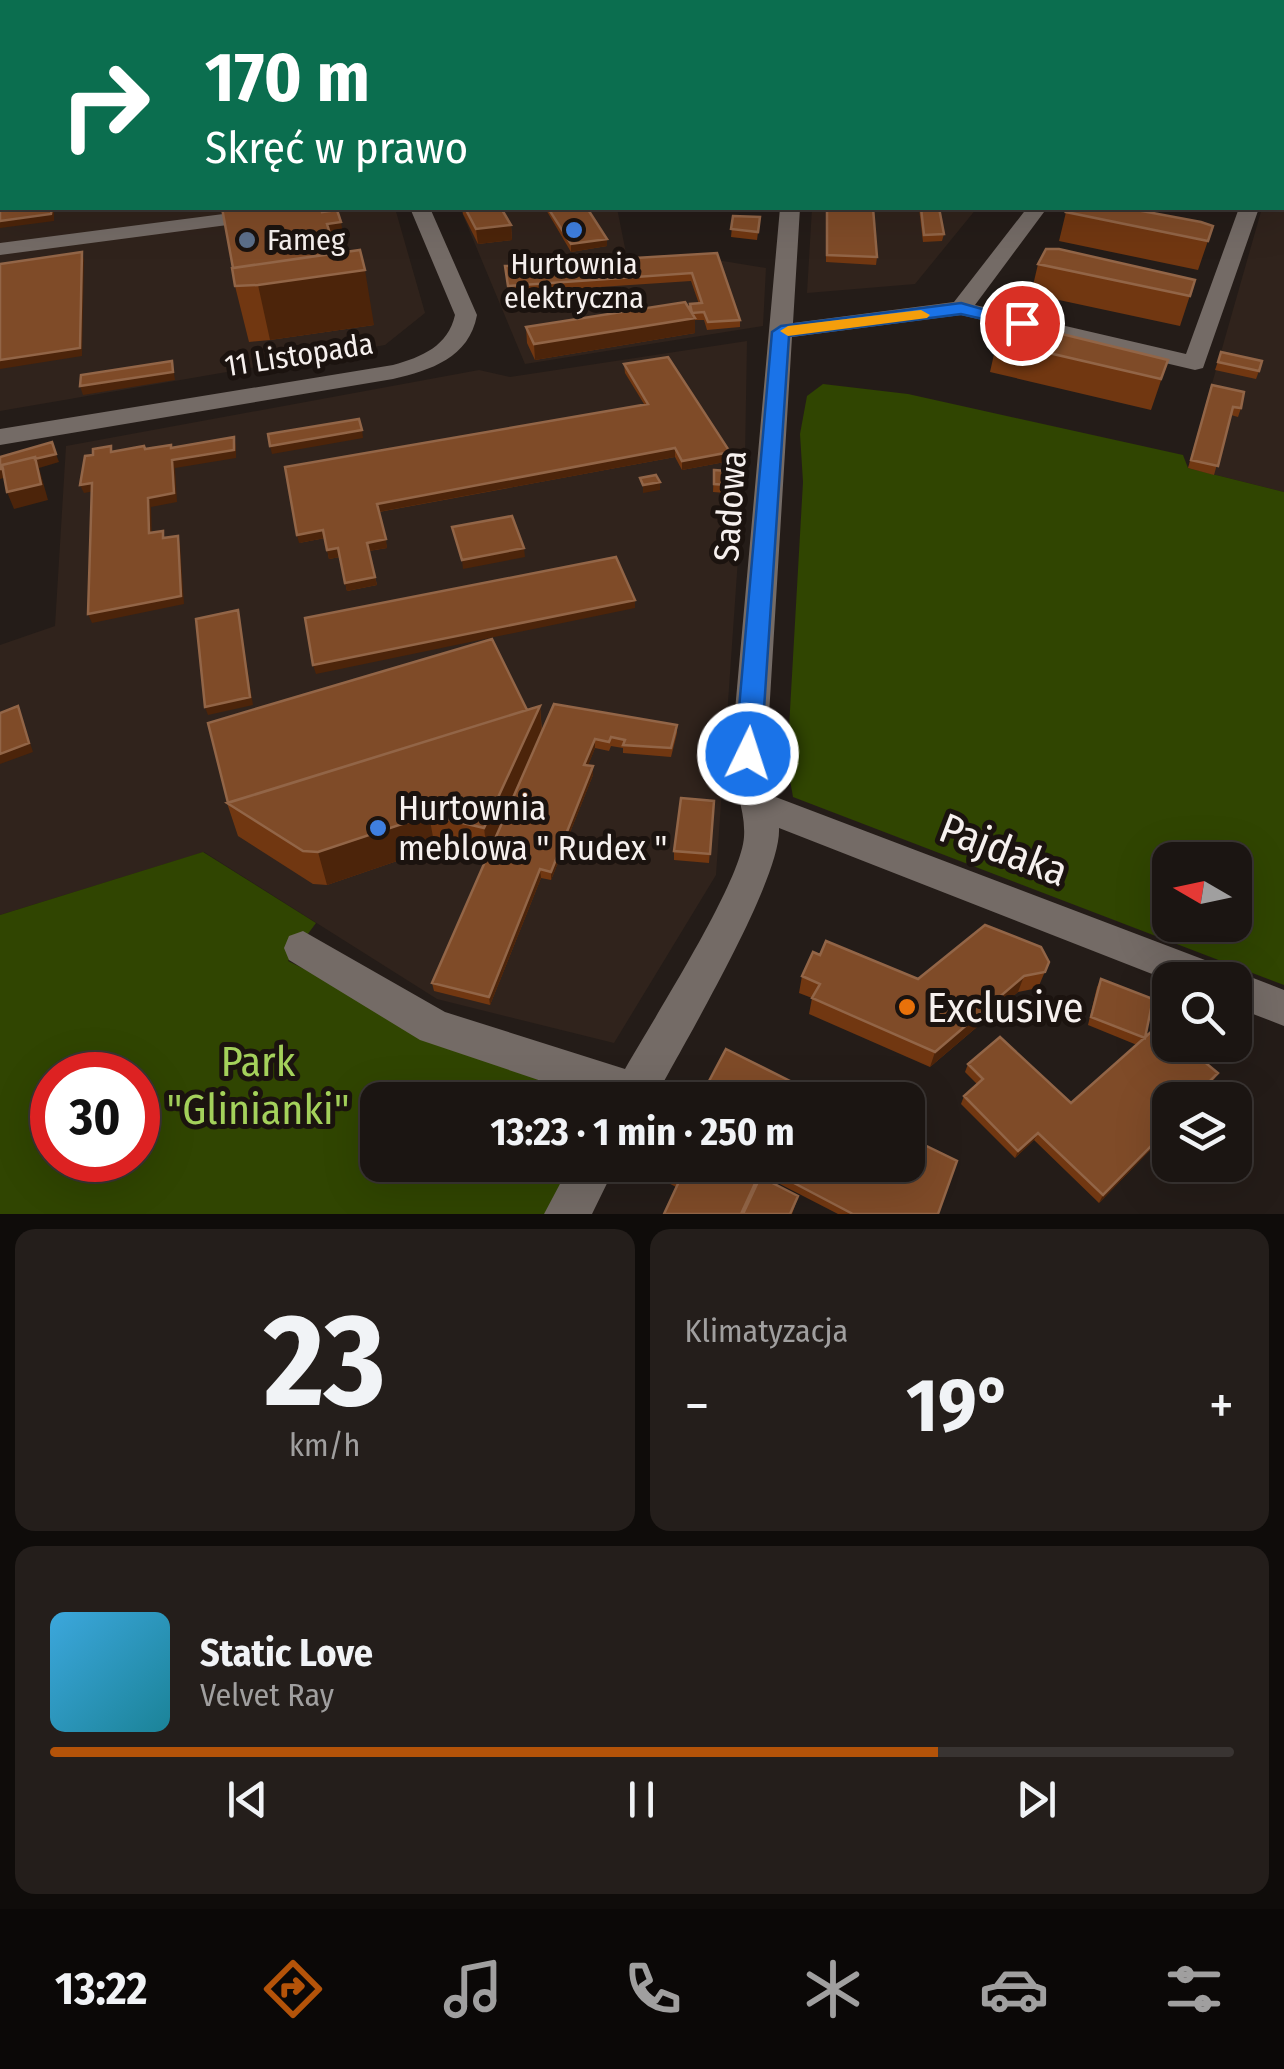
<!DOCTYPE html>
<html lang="pl">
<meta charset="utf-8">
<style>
:root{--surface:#1b1512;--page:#241e1b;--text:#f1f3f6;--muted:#a09f9f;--line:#393432;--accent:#b45309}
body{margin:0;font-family:"Fira Sans Condensed",sans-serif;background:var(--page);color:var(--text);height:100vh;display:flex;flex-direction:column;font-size:38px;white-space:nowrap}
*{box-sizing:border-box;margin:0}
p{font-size:32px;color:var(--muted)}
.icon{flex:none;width:55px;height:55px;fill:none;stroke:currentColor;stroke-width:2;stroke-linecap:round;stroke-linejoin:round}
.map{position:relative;height:1214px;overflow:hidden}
.details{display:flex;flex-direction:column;gap:15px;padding:15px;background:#0f0c0a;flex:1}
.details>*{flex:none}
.hud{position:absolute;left:0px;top:0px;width:1285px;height:210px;box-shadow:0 10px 40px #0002,0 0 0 2px var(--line);background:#0b6e4f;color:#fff;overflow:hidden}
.needle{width:65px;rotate:279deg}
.tools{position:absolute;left:1152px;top:842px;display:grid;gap:20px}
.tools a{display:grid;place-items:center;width:100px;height:100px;border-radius:20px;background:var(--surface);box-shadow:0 10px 40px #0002,0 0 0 2px var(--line);font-size:50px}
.speed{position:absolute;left:30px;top:1052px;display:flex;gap:20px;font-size:50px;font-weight:700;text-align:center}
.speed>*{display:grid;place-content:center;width:130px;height:130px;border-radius:50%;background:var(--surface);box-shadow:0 10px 40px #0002,0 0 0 2px var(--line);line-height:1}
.speed .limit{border:15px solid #d22;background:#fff;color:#111}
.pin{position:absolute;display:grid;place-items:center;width:85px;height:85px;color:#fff;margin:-42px;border:5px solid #fff;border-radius:50%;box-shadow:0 2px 10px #0007}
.me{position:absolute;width:110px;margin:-55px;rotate:4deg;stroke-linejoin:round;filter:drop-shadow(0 0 8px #0008)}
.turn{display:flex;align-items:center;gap:35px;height:210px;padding:0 40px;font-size:45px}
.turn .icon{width:130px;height:130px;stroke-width:2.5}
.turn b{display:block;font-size:70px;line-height:85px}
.big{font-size:75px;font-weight:700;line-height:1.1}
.details .card{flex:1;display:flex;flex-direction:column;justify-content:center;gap:15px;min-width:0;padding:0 35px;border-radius:20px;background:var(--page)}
.details .dial{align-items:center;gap:0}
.dial b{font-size:130px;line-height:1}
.song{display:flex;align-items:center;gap:30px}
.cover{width:120px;height:120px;border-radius:15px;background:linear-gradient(135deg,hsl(200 70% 55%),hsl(190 70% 35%))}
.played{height:10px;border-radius:5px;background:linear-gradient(90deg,var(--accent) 75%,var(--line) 75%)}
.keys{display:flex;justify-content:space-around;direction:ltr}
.heat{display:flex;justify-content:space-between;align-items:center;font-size:55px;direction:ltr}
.details .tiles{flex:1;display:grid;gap:15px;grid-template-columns:1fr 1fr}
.card:last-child{grid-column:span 2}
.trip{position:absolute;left:360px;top:1082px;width:565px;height:100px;border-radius:20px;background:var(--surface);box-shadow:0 10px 40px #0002,0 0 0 2px var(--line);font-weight:700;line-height:100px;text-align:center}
.tabs{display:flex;height:160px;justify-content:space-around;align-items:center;background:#0b0807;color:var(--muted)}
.tabs .icon{width:70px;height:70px}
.tabs .selected{color:var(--accent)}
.tabs b{font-size:45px;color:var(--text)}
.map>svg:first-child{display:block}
.built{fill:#30231c}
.green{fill:#304501;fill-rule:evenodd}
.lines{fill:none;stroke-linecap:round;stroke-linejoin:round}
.minor{fill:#746b66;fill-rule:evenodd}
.wall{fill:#713711}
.shaded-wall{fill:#4c240a}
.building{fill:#7f4b28;stroke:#926547;stroke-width:2.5}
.route{fill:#1a73e8;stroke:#114b97;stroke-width:2.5}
.slow{fill:#f59e0b}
.shop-dot{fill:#3f7fe0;stroke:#1b130f;stroke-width:4}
.service-dot{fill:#5c6f8a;stroke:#1b130f;stroke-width:4}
.food-dot{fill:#e8710a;stroke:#1b130f;stroke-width:4}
.labels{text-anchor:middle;stroke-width:10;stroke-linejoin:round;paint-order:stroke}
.far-poi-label{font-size:30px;fill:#f6f0ee;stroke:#1b130f;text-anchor:start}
.far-street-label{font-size:30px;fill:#f6f0ee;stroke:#1b130f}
.street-label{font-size:35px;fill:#f6f0ee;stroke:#1b130f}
.poi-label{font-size:35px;fill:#f6f0ee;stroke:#1b130f;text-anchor:start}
.near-street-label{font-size:42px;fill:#f6f0ee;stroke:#1b130f}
.near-poi-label{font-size:42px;fill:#f6f0ee;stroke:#1b130f;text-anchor:start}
.near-park-label{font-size:42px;fill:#a4d15b;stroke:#1b130f}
</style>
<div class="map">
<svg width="1284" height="1214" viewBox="0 0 1284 1214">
<rect width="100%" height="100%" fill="#241c18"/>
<path class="built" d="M0,56l2,152h393l30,105 -40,32 -385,66z
M1284,134v358l-96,-24 74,-260h20z
M460,208h157l11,55 89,-3 49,8 -3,58 -238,38z
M812,208h165l-62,76 -108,9z
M747,341l-2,117 -29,417 -102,168 -177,-44 -233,-147 -204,63v-270l55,-19 11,-180 413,-76 31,7z"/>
<path class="green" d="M823,384l85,10 275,61 5,13 96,24v493l-491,-188 -6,-34 16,-281 -3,-48 7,-38zM1170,860h65v65h-65z
M203,852l113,71 -28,38 203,100 128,39h-241v65h203l-28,49h-553v-299zM52,1075h86v85h-86z"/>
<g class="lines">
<path class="minor" d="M585,0h14l1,2h-14z
M864,0h17l1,2h-17z
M0,43h2v10h-2z
M1282,44l2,1v14l-2,-1z
M269,208h52l-10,6 -311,41v-12z
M410,208h20l47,107c-8,43 -46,55 -84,64l-393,66v-16l393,-64c29,-8 55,-19 62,-50z
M780,208h20l-7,115 161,-21 73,-94h20l-72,97 211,49 53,-146h20l-56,160 -8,2 -234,-55 -169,22 -27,444 8,15 453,172 3,5 6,-2 49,19v36l-49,-19v-27l-65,1 -391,-153c3,52 -97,218 -125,272h-56l-178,-60 -131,-80 -5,-12 5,-12 14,-5 142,81 180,57c27,-48 116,-186 119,-232 2,-31 -13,-52 -13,-82z
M570,1165h46l-24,49h-48z"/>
</g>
<path class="wall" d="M462,208h39l10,17 1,15 -34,4 -15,-30z
M545,208h42l20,31v7l-36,6z
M666,208h30v3l-29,1z
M826,208l51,49 -1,8 -50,-3z
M919,208h20l5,26 -2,7 -19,1z
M322,212l24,39 -11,2 39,72 -104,15 -21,2 -14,-56z
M1066,212l147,14 -15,44 -139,-29z
M733,216l27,1 -3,23 -26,-3z
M717,253l23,67v7l-33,3 -3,-10h-9v13l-160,27 -8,-17 -1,-16 164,-18v-5h9l-8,-23 -182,12 -4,-27z
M1038,264l157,16 -15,46 -149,-32z
M997,341l171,19 -17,50 -161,-38z
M1221,352l38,19 -3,8 -41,-9z
M624,364l106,88v9l-48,9 -7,-13 -296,55 8,36 -18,3 8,34 -30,6 -7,-34 -11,2 -4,-21 -26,5 345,-139 -19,-31z
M1209,393l32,15 -3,9 -7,-2 -17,60 -26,-7z
M714,470l13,1 -1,22 -13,-1z
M540,706l2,26 135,-7v8l-6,24 -48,-4v-5l-12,-2 -2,5 -14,-3 -7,17 5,1v9l-42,105 -10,-2 -51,127 -56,-14 -2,-8 54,-123 -51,-12 -108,37 -14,-1 -75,-48 -11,-33z
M714,801l-5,62 -35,-3v-9z
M820,955l98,24 131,-17 -11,26 -20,4 -88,75 -121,-53 3,-16 -13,-5 3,-17z
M1101,979l44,58 73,36 -5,8 -51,50 -3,10 -60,62 -65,-63 -19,18 -54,-54 3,-8 13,-12 -12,-12 3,-8 103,39 66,-58 -49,-20 9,-38z
M659,1165h76l63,31 -2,7 -4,11h-128l12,-27 -17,-9z
M741,1165h30l-6,13z
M775,1173l163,41h-100l-64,-33z"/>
<path class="shaded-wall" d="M482,0h91v2h-91z
M52,208h2v13l-54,7v-7z
M341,222l5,29 -14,2 -5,-29z
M511,225l1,15 -34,4 -2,-15z
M607,239v7l-36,6v-8z
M82,252l2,8 -2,96 -82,13v-9z
M365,270l9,55 -104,15 -12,-55z
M695,318v15l-160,27 -1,-16z
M172,361l3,19 -92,15 -3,-9z
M362,430l1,8 -91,16 -2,-8z
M234,437l2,9v12l-61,10 2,34 -26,5 1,35 -3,-9 -1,-35 24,-38z
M675,448v9l-297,55 -1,-8z
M730,452v9l-48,9v-9z
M56,454l3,8 -20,6 9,32 -34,9 -7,-17 30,-24 -37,11v-10z
M660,482v8l-17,3v-8z
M92,483l3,8 -11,2 -4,-8z
M323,530l2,8 -26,5 -2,-8z
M178,536l2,8 4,60 -92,19 -4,-9z
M386,539l1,9 -19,3 -1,-8z
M338,548l2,9 -11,2 -2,-9z
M524,548l1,9 -62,12 -1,-9z
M375,577l2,8 -30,6 -2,-8z
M635,600v8l-319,66 -3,-9z
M238,610l15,95 -45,10 -3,-8z
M18,706l15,46 -33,12v-10z
M540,706l2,33 -54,121 -4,-32z
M595,739v9l-10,25 -1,-8z
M593,766v9l-42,105v-8z
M429,815l6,33 -108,37 -9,-33z
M540,869l1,9 -51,127 -1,-8z
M1024,976l-6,16 -88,75 5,-15z
M1218,1073l-5,8 -19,19h-3z
M1038,1133l-4,7 -19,18 3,-7z
M1164,1133l-5,8 -60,62 4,-8z"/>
<path class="building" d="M455,0h29l1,2h-29z
M742,0h14l2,2h-14z
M798,0h13l4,2h-14z
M1016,0h24l30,2h-55z
M1171,0h100l-1,2h-101z
M712,1l1,1h-74z
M0,90h2v118h50l-1,6 -51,7z
M222,208h99l1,4 15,-2 4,12 -14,2 9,29 -103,15z
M465,208h36l10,17 -35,4z
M548,208h39l20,31 -36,5z
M827,208h46l4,49 -50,-2z
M921,208h18l5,26 -20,1z
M1068,208h58l75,14 12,4 -5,15 -142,-29z
M733,216l27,1 -2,15 -27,-3z
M1046,249h13l136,31 -5,16 -152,-32z
M360,250l5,20 -107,15 -23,1 -3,-18z
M82,252l-2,96 -80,12v-96z
M717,253l23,67 -32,2 -4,-10 -12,1 -2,-9 12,-1 -10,-30 -184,13 -3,-20z
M685,302l10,16 -161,26 -8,-17z
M1006,323l15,1 147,36 -7,19 -164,-38z
M1221,352l41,9 -3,10 -41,-9z
M668,357l62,95 -48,9 -7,-13 -298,56 9,35 -19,4 8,34 -30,6 -7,-35 -11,2 -4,-20 -26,5 -12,-68 363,-63 -24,-40z
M172,361l1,11 -93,14 1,-11z
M1212,385l32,7 -3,16 -8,-1 -15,59 -27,-6z
M359,419l3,11 -92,16 -2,-12z
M234,437v13l-62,10 2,33 -26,5 1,35 14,-2v7l15,-2 3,60 -93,18 4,-131 -12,2 5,-29 8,-1v-6l18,-3v6l33,-6 1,3 26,-4v3z
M52,442l4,12 -21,5v-2l-33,8 1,4h-3v-12z
M35,457l6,27 -34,8 -5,-27z
M714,470l13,1 -1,14 -12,-1z
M656,475l4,7 -17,3 -3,-7z
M512,516l12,32 -62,12 -10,-33z
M616,557l19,43 -322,65 -8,-47z
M238,610l12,87 -45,10 -9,-88z
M492,639l35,71 -299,93 -20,-80z
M554,704l123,21 -6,23 -48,-3 2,-5 -14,-3 -2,5 -14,-3 -11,26 9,1 -42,106 -11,-3 -51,128 -57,-14z
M18,706l11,37 -29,11v-41z
M540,706l-56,122 -55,-13 -111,37 -15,-1 -76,-48z
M681,798l33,3 -4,53 -36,-3z
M985,925l56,22 8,15 -4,10 -21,4 -89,76 -123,-54 8,-14 -18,-8 11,-24 7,3 6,-14 92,38z
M1101,979l52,20 -8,39 -54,-21z
M1160,1024l10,9v12h14l34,28 -27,27h-21v20l-10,10 4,3 -61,62 -65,-62 -20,18 -54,-55 19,-17 -15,-15 32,-27 71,66z
M726,1049l78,39 -6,12h-99z
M813,1091l18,9h-22z
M908,1137l49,24 -19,53h-85l-78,-41 4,-8h129z
M663,1165h72l23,12 -17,37h-77l18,-39z
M756,1165h12l-2,5z
M753,1173l45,23 -8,18h-47l14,-30 1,-7 -5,-3z"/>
<path class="route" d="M961,303l70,20 -9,5 -61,-14 -172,22 -28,418 -4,7h-18l-4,-7 37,-422 9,-6z"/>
<path class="slow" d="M921,310l9,5 -3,3 -139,18 -8,-5 8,-5z"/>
<g class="shop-dot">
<circle cx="574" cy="230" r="10"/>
<circle cx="378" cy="828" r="10"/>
</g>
<circle class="service-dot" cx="247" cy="240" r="10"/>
<circle class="food-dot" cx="907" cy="1007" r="10"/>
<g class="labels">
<g class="far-poi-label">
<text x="267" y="250">Fameg</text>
<text x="574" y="274" text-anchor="middle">Hurtownia<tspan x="574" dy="34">elektryczna</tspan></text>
</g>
<g class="far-street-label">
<text transform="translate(299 355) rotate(-9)" y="10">11 Listopada</text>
</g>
<g class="street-label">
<text transform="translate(730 506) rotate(-86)" y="12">Sadowa</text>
</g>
<g class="poi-label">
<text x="398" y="820">Hurtownia<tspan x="398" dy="40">meblowa " Rudex "</tspan></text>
</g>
<g class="near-street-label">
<text transform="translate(1004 849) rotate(21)" y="15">Pajdaka</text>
</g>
<g class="near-poi-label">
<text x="927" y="1022">Exclusive</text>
</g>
<g class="near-park-label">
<text x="258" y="1076">Park<tspan x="258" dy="48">"Glinianki"</tspan></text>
</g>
</g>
</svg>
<div class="tools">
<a><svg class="needle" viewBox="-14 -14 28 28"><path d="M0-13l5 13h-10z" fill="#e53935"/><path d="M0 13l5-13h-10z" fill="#a09f9f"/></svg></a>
<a><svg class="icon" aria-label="search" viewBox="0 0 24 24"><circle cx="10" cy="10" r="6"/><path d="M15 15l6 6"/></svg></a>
<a><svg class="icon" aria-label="layers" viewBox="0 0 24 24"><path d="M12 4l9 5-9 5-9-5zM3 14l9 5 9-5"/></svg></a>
</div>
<div class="speed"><div class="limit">30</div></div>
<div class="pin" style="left:1022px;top:323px;background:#d93025"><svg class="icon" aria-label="arrive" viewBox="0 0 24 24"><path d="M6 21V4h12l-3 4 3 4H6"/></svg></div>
<svg class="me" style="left:748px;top:754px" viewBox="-20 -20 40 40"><circle r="17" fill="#1a73e8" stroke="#fff" stroke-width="3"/><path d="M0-11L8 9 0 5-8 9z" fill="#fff"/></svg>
<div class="trip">13:23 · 1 min · 250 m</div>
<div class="hud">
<div class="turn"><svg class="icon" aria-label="right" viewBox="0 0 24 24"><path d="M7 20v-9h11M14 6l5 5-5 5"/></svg><div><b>170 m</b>Skręć w prawo</div></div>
</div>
</div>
<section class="details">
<div class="tiles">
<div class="card dial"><b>23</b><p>km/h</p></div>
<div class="card"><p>Klimatyzacja</p>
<div class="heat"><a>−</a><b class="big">19°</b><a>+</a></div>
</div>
<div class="card">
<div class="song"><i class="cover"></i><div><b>Static Love</b><p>Velvet Ray</p></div></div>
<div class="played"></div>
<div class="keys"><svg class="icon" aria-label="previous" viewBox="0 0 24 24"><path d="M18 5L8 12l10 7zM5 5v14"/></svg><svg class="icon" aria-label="pause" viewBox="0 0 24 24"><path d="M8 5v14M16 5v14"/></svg><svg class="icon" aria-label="next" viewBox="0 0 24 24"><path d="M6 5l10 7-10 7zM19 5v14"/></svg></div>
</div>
</div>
</section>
<nav class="tabs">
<b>13:22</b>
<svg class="icon selected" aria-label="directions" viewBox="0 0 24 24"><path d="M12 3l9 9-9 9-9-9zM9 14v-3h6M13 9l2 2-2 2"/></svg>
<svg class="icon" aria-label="music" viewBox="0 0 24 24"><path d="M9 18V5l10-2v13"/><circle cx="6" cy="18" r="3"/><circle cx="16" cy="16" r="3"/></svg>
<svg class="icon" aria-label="phone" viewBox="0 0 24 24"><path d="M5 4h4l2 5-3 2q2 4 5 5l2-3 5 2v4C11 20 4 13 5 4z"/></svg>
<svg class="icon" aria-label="climate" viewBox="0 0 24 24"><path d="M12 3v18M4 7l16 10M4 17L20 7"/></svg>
<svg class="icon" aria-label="car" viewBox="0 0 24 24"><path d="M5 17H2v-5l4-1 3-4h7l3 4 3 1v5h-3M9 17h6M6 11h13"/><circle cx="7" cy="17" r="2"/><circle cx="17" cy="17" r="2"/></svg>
<svg class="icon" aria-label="filters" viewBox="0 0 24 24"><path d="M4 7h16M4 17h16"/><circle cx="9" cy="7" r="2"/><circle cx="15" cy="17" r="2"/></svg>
</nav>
